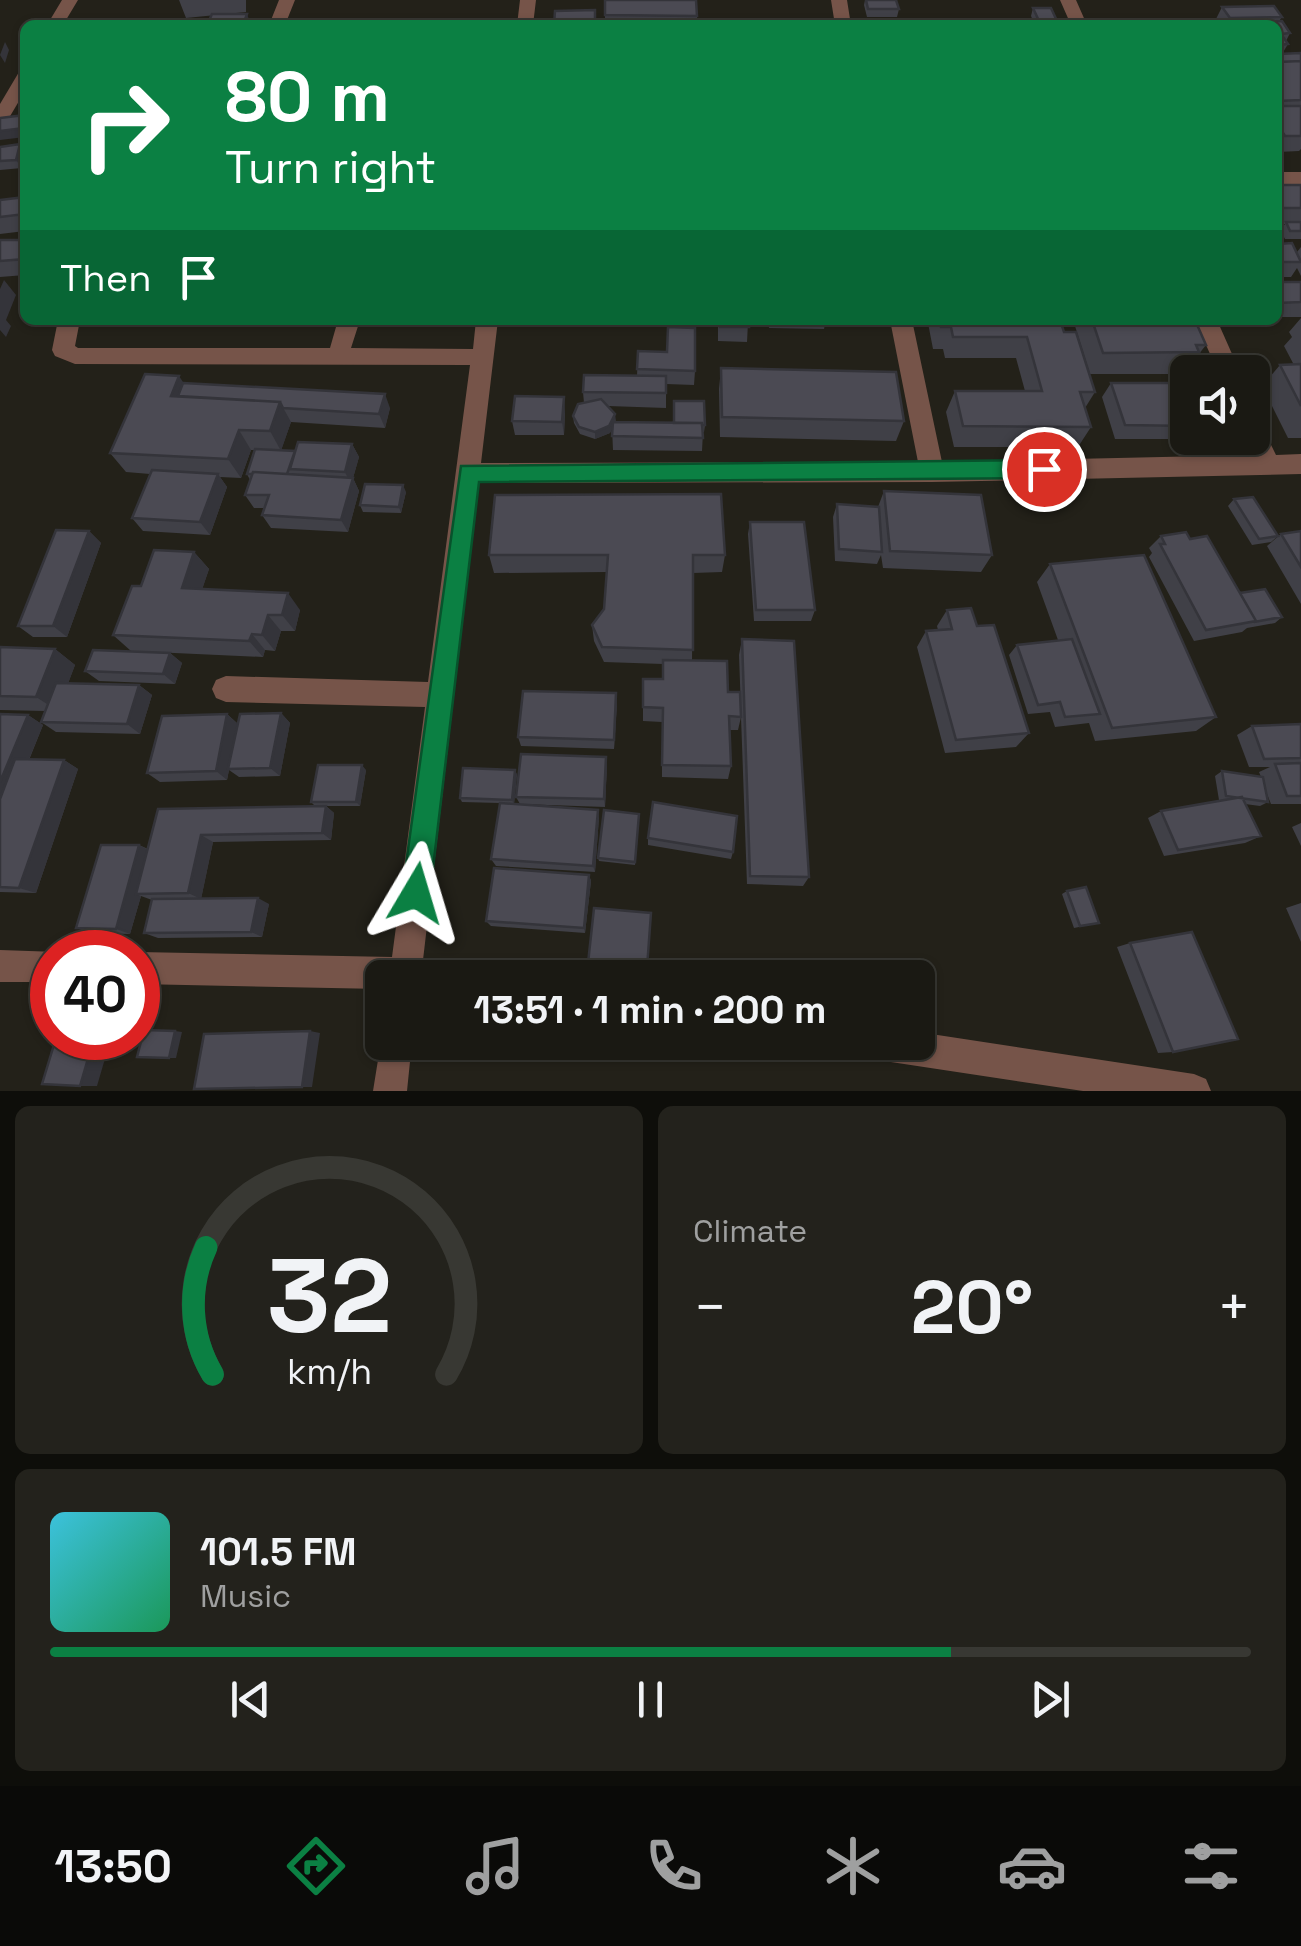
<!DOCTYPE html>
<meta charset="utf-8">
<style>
:root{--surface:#1a1913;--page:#23221c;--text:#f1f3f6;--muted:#9fa0a0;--line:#383833;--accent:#0b8043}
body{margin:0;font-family:"Space Grotesk",sans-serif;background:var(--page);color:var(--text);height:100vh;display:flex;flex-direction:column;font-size:38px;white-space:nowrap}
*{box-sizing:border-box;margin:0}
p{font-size:32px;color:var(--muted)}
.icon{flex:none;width:55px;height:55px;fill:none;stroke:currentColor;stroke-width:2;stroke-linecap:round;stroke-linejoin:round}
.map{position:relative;height:1091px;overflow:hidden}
.details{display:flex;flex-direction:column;gap:15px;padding:15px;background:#0e0e0a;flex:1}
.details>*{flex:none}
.banner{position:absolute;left:20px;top:20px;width:1262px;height:305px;border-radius:15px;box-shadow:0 2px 8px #0004,0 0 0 2px var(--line);background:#0b8043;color:#fff;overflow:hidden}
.controls{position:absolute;left:1170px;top:355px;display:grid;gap:20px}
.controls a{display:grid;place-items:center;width:100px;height:100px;border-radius:15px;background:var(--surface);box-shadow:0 2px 8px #0004,0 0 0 2px var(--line);font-size:50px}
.speed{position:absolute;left:30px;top:930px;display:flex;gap:20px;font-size:50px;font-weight:700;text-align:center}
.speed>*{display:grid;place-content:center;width:130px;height:130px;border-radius:50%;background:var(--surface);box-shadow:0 2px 8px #0004,0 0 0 2px var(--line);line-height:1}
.speed .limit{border:15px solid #d22;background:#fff;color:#111}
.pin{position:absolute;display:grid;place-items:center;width:85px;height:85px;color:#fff;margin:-42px;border:5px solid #fff;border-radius:50%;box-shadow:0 2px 10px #0007}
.me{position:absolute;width:110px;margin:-55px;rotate:7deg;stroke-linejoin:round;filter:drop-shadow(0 0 8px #0008)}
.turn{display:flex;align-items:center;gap:35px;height:210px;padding:0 40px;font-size:45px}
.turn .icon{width:130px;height:130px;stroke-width:2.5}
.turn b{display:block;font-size:70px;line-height:85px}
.then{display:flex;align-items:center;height:95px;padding:0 40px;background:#0003;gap:20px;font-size:38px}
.big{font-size:75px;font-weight:800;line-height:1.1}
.details .widget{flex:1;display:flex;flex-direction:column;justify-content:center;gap:15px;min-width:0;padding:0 35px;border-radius:15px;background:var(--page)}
.details .dial{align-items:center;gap:0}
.dial svg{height:260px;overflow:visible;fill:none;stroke:var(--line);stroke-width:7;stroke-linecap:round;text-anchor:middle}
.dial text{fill:var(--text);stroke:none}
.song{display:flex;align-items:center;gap:30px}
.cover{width:120px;height:120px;border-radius:15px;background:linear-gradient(135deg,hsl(190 70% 55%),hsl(150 70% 35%))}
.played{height:10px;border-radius:5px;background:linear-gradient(90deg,var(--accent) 75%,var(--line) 75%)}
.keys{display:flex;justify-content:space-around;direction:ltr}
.heat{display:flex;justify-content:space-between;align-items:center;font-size:55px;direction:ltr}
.details .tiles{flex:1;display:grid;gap:15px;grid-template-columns:1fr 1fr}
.widget:last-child{grid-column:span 2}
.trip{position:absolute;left:365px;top:960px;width:570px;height:100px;border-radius:15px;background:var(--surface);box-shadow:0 2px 8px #0004,0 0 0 2px var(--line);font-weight:800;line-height:100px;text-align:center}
.tab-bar{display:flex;height:160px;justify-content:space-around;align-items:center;background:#0a0a08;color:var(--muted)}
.tab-bar .icon{width:70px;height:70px}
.tab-bar .current{color:var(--accent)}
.tab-bar b{font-size:45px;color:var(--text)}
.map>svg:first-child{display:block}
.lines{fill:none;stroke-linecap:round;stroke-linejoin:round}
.minor{fill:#765449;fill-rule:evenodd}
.wall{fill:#404047}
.shaded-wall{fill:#34343a}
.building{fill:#4b4a53;stroke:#34343a;stroke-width:2.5}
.route{fill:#0b8043;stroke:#07532c;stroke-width:2.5}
</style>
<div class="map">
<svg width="1301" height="1091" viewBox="0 0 1301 1091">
<rect width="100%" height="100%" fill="#232119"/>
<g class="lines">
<path class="minor" d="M62,0h16l-15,25h-16z
M279,0h16l-10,25h-16z
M520,0h16l-3,25h-16z
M831,0h16l3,19 63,1 8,5h-86z
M1060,0h16l11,25h-16z
M25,71v20l-19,32 -6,2v-21l19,-32z
M1278,172h23v12h-23z
M58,320h22l-5,26 3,2h252l8,-28h22l-9,28 122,1 3,-29h22l-17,143 437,-1 -28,-142h22l30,142 310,-7 -7,-17h7v-19l8,3 16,33 25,-1v20l-369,8 -453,1 -56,477 27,7 5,11h-73v11l-244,-5v-32l254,5 33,-250 -199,-5 -10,-4 -4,-9 4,-9 10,-4 202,6 42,-317 -395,-1 -20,-8 -3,-6z
M1195,320h22l23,52h-22z
M0,950l58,2h-6v30h-52z
M918,1032l276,42 12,5 5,12h-128l-212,-32 -12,-5 -4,-12h63z
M382,1035v7h30l-5,49h-34z"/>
</g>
<path class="wall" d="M179,0h67v12l-60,6z
M605,0l92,16v9h-92z
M865,0h31l3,9 -2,8h-30l-3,-12z
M1222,7l60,10 -3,4 11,12 -4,8 2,3 -6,10 19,-1v96l-2,2 -21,1v-127h-62l-2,-2z
M1033,8l24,13 -1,2h-22l-3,-7z
M20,144l2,24 -22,2v-23z
M1278,185h23v54h-16l-5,-9 5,-6h-7z
M25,197v34l-25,3v-34z
M0,240h25v35l-25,2z
M1278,244l19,8 4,-5v29l-4,-8 -6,9h-13z
M1278,282h23v35h-23z
M1301,318v120h-13l-26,-52 18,-21h14l-10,-19 8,-9 -3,-5z
M711,320h53l-1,4 -15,-1 -1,19 -29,-1v-18h-7z
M768,320h58l-2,9 -55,-1z
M929,320h131l4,12 31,60 -10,16 6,19 -13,20h-124l-8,-35 9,-21h70l-9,-33h-71l-2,-9h-10l-5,-26z
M1078,320h117l11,25 -23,29h-93l-15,-48z
M638,351l57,20 -1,14 -28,-1v24l-58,-2 7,8v8l90,3 -1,7h-1l-1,19 -89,-1 -1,-22 -2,5 -15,6 -15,-5 -6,-11 -1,-7 11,-13 -1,-11 54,-16z
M721,368l183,53 -8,20 -176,-4 -1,-48z
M183,383l207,25 -5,20 -94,-6 -10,28 14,1 57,-7 7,13 -6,21 6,13 -11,41 -77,-4 -9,-13 3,-7h-11l-9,-13 5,-15 -3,-6 8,-24h-4l-10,28 -21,-1 7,10 -17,48 -67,-4 -11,-13 18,-44 -24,-2 -16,-19z
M1111,383h77v55h23l-2,1h-94l-13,-42z
M565,411l-1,24h-49l-3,-14z
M884,491l108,64 -11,17 -98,-4 -2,-13 -4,9 -42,-3 -2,-44 4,-13 41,3z
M406,492l-5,21 -38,-1 -3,-7z
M1234,499l44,37 -7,6 -19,3 -24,-39z
M750,522l65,88 -4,11h-57l-6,-87z
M89,531l12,12 -34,94h-34l-15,-11z
M1301,531v73l-34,-58 14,-12z
M1161,536l29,3 50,54 42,24 -7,6 -28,5 -5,4 -48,9 -45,-84 3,-4 -3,-5z
M194,552l15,17 -7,20 98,21 -5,21h-14l-6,20 -10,-1 -2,7 -132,-6 -18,-16 28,-49z
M489,555h236l-3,17 -29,1 -1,87 36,32 13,19 -2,-56 3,-16 67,238 -6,9 -56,-2 -6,-167 -3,13h-9l2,36 -3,13 -66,-2v-55l-19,-1v-42h20v-15l-59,-2 -10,-21 -2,-16 12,-16 3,-37 -113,1z
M1050,564l166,153 -20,14 -101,10 -6,-18 -34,4 -5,-15 -22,2 -19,-59 8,-10 41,-5 -21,-58z
M947,610l82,123 -13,14 -71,6 -28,-106 9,-16 12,-1 -1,-4z
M0,647l55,2 20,16 -7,18 71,2 13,10 -12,39 -84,-2 -15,-10 4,-11 -45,-1z
M170,653l12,10 -7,21 -76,-3 -14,-10z
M617,703l-3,46 -93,-3 -3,-9z
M281,713l9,10 -10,53 -41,1 -10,-7 -2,10 -67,2 -13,-9 80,-59 11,10z
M0,714l28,1 15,10 -14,35h35l14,9 -42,124 -36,-1z
M1301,724v80h-30l-6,-15 3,13 -8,4 -15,-2 16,32 -16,7 -81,13 -16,-38 13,-7 62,-10 -4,-1 -4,-24 7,-5 39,6 -2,-5 11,-5h-21l-12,-32 15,-9z
M607,765l-2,42 -85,-3 79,13 -4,55 -99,-6 -5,-7 9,-56 -38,-1 -2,-4 57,-24 -3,30h6l-4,-7z
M366,770l-6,36h-34l8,7 -3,27 -118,2 -12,57 68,5 -7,33 -104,1 -14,-5 8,-33 -11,-4 -11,38 -39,-1 -15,-5 63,-83 9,4 167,-43 -4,-4z
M639,814l-4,51 -36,-4 -1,-3z
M1301,823v23l-9,-19z
M648,838l85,14 -2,7 -83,-14z
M589,875l2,6 -6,52 -94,-7 -5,-5z
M1067,891l32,32 -25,5 -12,-34z
M1301,903v39l-15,-34z
M651,913l-4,59 -57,-5 -2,-4z
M1130,943l43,109 -15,1 -41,-106z"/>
<path class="shaded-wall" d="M247,14l4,11h-8z
M5,42l4,8 -4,13 -5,-8z
M25,123v14l-25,3v-9z
M20,144l5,8 -3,16 -6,-8z
M4,280l12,15 -10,25 5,6 -5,11 -6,-7v-41z
M179,376l14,21 -22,-1z
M385,394l5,14 -5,20 -6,-14z
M564,397l1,14 -1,24 -2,-13z
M280,402l11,20 -10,29 -11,-20z
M615,414l1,7 -6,12 -15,6v-7z
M239,430l12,20 -10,28 -13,-19z
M352,444l7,13 -6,21 6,13 -11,41 -7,-12 10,-35 -6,-13z
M218,474l9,13 -17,48 -10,-13z
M403,485l3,7 -5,21 -2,-6z
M89,531l12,12 -34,94 -14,-11z
M194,552l15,17 -12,36 -15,-17z
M288,593l12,17 -5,21 -13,-16z
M268,615l13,16 -6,20 -13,-16z
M252,634l13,16 -2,7 -14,-16z
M55,649l20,16 -17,46 -22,-14z
M170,653l12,10 -7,21 -12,-10z
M139,685l13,10 -12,39 -13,-10z
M616,693l1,10 -3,46v-9z
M281,713l9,10 -10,53 -10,-8z
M227,714l11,10 -11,56 -11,-9z
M28,715l15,10 -36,88 -7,-3v-28z
M606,757l1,8 -2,42 -1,-8z
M64,760l14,9 -42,124 -17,-5z
M362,765l4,5 -6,36 -4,-4z
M515,770l2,4 -3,30 -2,-4z
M326,806l8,7 -3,27 -9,-7z
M598,810l1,7 -4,55 -2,-6z
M201,835l12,7 -12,57 -13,-6z
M139,845l14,7 -17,42 5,2 -11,38 -14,-5z
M589,875l2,6 -6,52 -1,-5z
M258,898l11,6 -7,33 -11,-5z
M175,1031l7,1 -6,26h-7z
M310,1031l10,2 -8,54h-10z
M94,1038h17l-14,48h-17z"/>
<path class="building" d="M605,0h91l1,16 -92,-1z
M866,0h30l3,9h-31z
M1274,6l8,11 -52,1 -8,-11z
M1033,8h18l6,13h-18z
M595,10v15h-41l1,-14z
M212,14h35l-4,11h-36z
M135,20l-1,5h-54v-1z
M1282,21l8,12 -9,1 7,10 -10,1v-20h-56l-1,-3z
M1073,22l1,3h-178l-1,-2z
M1301,53v8l-23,1v-8z
M1301,61v39l-23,1v-39z
M1278,106h23v30h-16l-7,-11z
M25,115l-1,13 -24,3v-13z
M20,144l-4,16 -16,1v-14z
M1278,185h23v23h-23z
M25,197v17l-25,3v-17z
M1286,222h15v9h-11z
M0,240h25v19l-25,2z
M1292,243l9,19h-23v-18z
M1278,282h23v20l-23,1z
M719,320h29l1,7h-29z
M940,320h120l4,12h12l19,60h-15l11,35 -128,-1 -8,-35h87l-15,-54h-74l-2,-10h-10z
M1092,320h103l11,25h-10l3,7 -96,1z
M668,327l27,1v43l-58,-2 1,-18 29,1z
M1301,364v42l-21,-41z
M721,368l175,4 8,49 -182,-4z
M145,374l34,2 -8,20 109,6 -10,29 -31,-1 -11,29 -118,-6z
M584,375l82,1v17l-83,-1z
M183,383l202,11 -6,20 -96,-6 -3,-6 -102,-6z
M1111,383h77v43l-63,-1z
M515,396l49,1 -2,25 -50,-1z
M601,399l14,15 -6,12 -14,6 -16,-5 -6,-11 5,-12z
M674,401h30l1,24h-3v-2h-28z
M613,422l89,1 1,15 -91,-2z
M298,442l54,2 -7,28 -55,-3z
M255,449l40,2 -8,23 -34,-2 -1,2h-5z
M152,470l66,4 -18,48 -68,-4z
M253,472l100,6 -12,42 -79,-5 7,-20h-24z
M365,484l38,1 -4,22 -39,-2z
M884,491l97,4 11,60 -102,-4z
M721,494l4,61h-32v95l-91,-3 -10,-22 12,-16 4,-54h-119l6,-60z
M1253,497l25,39 -19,3 -25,-40z
M837,504l42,3 3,45 -43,-3z
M750,522h54l11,88h-59z
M56,530l33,1 -36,95h-35z
M1301,531v36l-20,-33z
M1186,532l4,7 17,-3 49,85 -50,9 -46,-86h5l-4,-8z
M154,550l40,2 -12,36 106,5 -6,22h-14l-6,20 -10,-1 -3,7 -136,-6 19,-49h9z
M1144,555l72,162 -104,11 -62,-164z
M1265,589l17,28 -28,5 2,-1 -16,-28z
M971,608l6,18 17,-1 35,108 -73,7 -30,-109 26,-2 -5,-19z
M742,639l52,2 15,236 -59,-1z
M1072,639l28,75 -35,3 -5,-15 -22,3 -21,-60z
M0,647l55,2 -19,48 -36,-1z
M93,650l77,3 -7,21 -78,-3z
M663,660l64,1 1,31h12l1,25 -12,-1 2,50 -69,-1 1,-57 -20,-1v-28h20z
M56,683l83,2 -12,39 -86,-2z
M523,691l93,2 -2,47 -96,-3z
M281,713l-11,55 -42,1 12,-55z
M0,714l28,1 -28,67z
M227,714l-11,57 -69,2 15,-57z
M1301,724v34l-37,1 -12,-33z
M521,754l85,3 -2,42 -88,-2z
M15,759l49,1 -45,128 -19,-1v-88z
M1301,763v33h-14l-12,-32z
M318,765h44l-6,37h-45z
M463,768l52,2 -3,30 -52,-2z
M1222,771l41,6 5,25 -42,-6z
M1242,797l19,39 -83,14 -17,-39z
M653,802l84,14 -4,36 -85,-14z
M500,803l98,7 -5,56 -102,-7z
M326,806l-4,27 -121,2 -13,58 -52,1 22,-85z
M604,810l35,4 -4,48 -37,-4z
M101,845h38l-23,84 -40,-1z
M494,868l95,7 -5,53 -98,-7z
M1086,887l13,36 -19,3 -13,-35z
M258,898l-7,34 -107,1 8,-34z
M594,908l57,5 -4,55 -59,-5z
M1192,932l46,107 -65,13 -43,-109z
M144,1030l31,1 -6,27 -32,-1z
M310,1031l-8,56 -108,2 10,-55z
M56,1038h38l-14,48 -38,-2z"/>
<path class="route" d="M1044,460l11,9 -11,9 -565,4 -49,411 -4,10 -10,4 -10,-4 -4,-10 59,-427z"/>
</svg>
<div class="controls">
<a><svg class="icon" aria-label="sound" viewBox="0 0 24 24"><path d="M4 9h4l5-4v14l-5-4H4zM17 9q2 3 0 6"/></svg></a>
</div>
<div class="speed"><div class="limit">40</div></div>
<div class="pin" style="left:1044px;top:469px;background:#d93025"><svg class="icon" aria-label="arrive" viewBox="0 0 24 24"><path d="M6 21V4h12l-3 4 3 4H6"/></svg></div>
<svg class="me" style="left:416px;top:893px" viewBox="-20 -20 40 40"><path d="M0-17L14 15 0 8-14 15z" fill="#0b8043" stroke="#fff" stroke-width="4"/></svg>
<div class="trip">13:51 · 1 min · 200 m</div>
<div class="banner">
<div class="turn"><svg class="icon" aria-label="right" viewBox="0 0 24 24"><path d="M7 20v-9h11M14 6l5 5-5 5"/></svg><div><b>80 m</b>Turn right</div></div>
<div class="then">Then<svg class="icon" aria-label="arrive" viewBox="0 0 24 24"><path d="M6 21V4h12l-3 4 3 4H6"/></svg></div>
</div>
</div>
<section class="details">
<div class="tiles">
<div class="widget dial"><svg viewBox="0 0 100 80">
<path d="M14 69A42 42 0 1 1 86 69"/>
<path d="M14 69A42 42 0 0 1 12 30" stroke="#0b8043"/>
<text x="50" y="56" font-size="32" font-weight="700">32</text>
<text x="50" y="72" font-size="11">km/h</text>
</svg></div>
<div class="widget"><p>Climate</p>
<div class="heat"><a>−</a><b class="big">20°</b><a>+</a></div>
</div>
<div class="widget">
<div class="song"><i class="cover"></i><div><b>101.5 FM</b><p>Music</p></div></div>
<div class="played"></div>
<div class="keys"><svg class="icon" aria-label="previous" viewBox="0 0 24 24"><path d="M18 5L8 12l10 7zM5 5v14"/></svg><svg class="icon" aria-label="pause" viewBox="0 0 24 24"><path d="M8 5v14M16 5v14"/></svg><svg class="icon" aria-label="next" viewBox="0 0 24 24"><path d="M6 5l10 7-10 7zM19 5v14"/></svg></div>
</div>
</div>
</section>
<nav class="tab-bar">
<b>13:50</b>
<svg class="icon current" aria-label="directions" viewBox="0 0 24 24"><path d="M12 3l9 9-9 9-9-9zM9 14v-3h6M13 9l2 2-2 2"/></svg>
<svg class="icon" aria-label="music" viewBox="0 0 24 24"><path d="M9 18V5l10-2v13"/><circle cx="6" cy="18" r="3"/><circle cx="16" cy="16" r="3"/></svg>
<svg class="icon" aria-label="phone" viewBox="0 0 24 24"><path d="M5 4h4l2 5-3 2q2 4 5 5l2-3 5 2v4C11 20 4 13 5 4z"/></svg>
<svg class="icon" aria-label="climate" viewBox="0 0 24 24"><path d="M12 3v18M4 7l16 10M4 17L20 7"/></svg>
<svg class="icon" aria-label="car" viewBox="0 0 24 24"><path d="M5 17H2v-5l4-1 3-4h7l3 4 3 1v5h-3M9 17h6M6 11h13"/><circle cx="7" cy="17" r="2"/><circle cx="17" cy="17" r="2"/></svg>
<svg class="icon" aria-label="filters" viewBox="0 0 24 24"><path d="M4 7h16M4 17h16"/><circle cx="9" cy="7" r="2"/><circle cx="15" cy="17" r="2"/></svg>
</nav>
